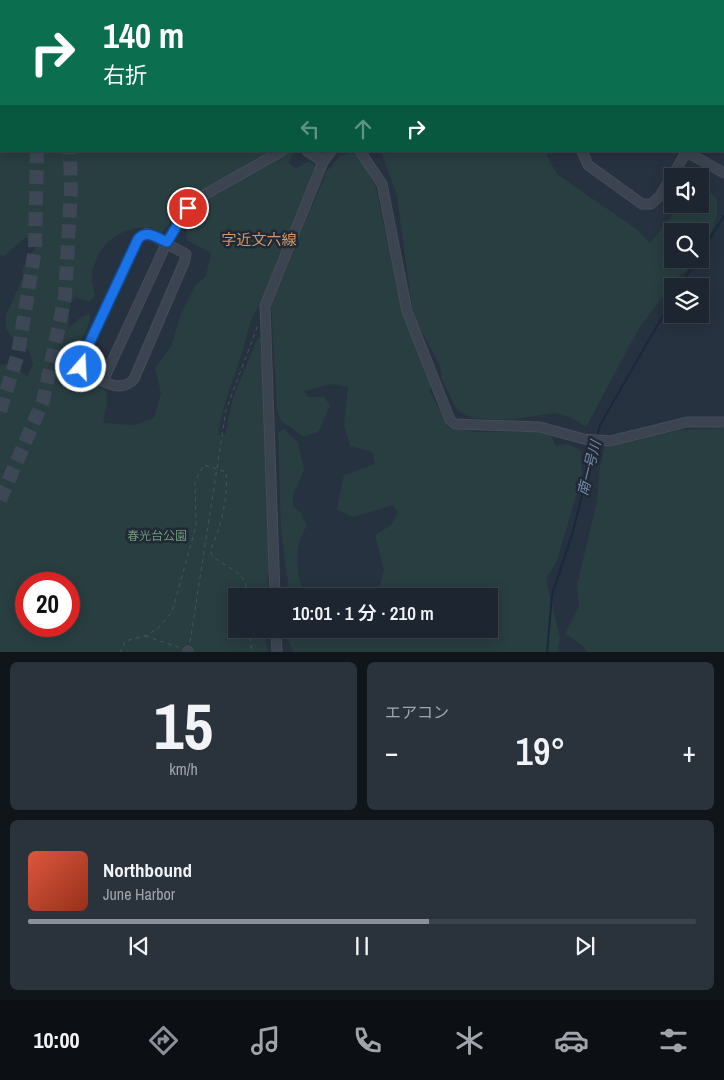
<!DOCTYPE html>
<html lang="ja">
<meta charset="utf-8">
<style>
:root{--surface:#1d2630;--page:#2a323c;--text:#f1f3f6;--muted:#a0a5ab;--line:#3b434c;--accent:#8c9099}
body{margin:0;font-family:"Archivo Narrow","Noto Sans JP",sans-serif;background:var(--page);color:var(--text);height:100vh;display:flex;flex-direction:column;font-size:19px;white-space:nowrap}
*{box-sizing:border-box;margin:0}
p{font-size:16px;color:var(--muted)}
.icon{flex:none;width:28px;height:28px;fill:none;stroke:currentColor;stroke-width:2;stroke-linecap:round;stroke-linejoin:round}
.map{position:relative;height:652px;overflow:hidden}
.side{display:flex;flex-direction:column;gap:10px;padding:10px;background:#10151a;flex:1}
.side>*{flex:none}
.top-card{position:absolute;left:0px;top:0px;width:725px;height:152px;box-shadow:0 2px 12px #0003,0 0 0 1px var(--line);background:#0b6e4f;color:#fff;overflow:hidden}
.fabs{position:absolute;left:664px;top:168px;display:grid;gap:10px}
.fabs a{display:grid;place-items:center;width:45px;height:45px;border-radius:0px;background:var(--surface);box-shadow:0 2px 12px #0003,0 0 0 1px var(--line);font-size:25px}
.speed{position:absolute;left:15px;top:572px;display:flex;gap:10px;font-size:25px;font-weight:700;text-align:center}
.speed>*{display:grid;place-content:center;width:65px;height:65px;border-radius:50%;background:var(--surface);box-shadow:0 2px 12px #0003,0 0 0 1px var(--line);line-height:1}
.speed .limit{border:8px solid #d22;background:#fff;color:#111}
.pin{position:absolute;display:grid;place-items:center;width:42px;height:42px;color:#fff;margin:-21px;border:2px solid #fff;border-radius:50%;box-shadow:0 1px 5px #0007}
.me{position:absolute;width:55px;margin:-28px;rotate:19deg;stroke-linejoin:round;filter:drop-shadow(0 0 4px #0008)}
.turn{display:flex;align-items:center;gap:18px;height:105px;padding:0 20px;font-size:22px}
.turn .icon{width:65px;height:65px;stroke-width:2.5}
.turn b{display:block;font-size:35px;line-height:42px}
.lanes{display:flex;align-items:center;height:48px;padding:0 20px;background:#0003;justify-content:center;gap:25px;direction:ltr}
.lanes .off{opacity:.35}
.big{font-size:38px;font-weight:600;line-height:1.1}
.side .card{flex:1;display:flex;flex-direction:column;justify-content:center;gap:8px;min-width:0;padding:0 18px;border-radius:8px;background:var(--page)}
.side .dial{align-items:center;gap:0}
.dial b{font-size:65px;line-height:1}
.song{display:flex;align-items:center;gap:15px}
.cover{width:60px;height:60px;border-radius:8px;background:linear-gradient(135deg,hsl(10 70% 55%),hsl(10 70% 35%))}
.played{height:5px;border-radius:2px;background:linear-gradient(90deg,var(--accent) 60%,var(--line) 60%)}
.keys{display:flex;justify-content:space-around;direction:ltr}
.heat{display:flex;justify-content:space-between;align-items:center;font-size:28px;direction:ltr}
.side .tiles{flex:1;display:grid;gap:10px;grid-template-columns:1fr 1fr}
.card:last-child{grid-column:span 2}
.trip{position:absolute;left:228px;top:588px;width:270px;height:50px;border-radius:0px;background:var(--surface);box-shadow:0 2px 12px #0003,0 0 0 1px var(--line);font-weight:600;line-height:50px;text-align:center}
.tab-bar{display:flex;height:80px;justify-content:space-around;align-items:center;background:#0c0f13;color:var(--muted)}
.tab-bar .icon{width:35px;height:35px}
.tab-bar .on{color:var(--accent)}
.tab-bar b{font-size:22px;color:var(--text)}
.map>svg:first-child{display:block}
.green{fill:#293e41;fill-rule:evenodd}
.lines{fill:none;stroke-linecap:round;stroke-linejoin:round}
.stream{stroke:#1a293e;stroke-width:2}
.highway-tunnel{stroke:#3d4755;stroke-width:14;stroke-dasharray:14 7;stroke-linecap:butt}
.minor-casing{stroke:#454d59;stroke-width:11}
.highway-casing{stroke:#464f5a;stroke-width:16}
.path{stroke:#425759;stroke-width:1;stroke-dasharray:4 4;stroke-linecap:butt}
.minor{stroke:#3b4450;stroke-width:9}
.highway{stroke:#756a59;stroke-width:14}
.route-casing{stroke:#114b97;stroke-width:12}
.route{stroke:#1a73e8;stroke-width:9}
.labels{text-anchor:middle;stroke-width:5;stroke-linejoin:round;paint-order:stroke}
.park-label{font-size:12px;fill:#709a7a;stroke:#202935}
.water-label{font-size:14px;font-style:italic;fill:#738aa7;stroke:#202935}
.quarter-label{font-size:15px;fill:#d1986c;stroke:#202935}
</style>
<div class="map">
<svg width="724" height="653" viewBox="0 0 724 653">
<rect width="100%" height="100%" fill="#273240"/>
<path class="green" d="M0,0h25l-24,1v150h292l-4,12 7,6 12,-8 9,5 -54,136c-14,13 -16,36 -22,54 -9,27 -19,51 -23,79h7l8,-37 24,-59 7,-3 7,231 -4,10 2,19h-33v33h36l-7,12 3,11h-268v-287l9,-1 18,12 6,-12 -3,-12 -19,-16 -5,-8v-13l17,-38v-10l20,-30 -18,1 -21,18 -4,-2zM193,190h7l4,11c-9,11 -20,24 -17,39l24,13 -5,23 -10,9 -15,29 -10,32 -16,22 6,25 -7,25 -19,7 -32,-2 4,-21 -1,-11 -33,-18v-12l18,-43 -2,-4 -8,3 -13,12 2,-24 5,-8 13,5 7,-6c-1,-7 -4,-17 -3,-24 8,-31 27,-44 58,-45l9,8c8,-6 31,-37 34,-45zM26,584h43v42h-43z
M381,151h166v5l10,18 82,57 11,12 31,-39h19v-11l9,-2 8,8v16l-14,43 -25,19 -39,51 -53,99 -14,-9 -17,-5 -47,7 -36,-2 -15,-8 -15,-30 -2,-14 -27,-51 -16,-119zM672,231h28v28h-28z
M351,153l7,2 17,29 25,116 32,84 -2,8 18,35 29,5h68l5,2 6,12 12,-2 13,7 1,24 -25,86 -11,18 14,59 -2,14h-264l-12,-23h207v-33h-112l7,-26 -9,-35 16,-10 7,-12 -5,-8 -39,12 -17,-7 7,-35 31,-11 -3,-12 -22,-6 -6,-21 4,-38 -16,-3 -28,7 4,6h16l6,8 -11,26 -15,6 -23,-16 -4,-12 -6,-106 56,-132 13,-15z
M724,428v224h-137l-5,-7 -17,-11 14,-28 -2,-21 20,-84 3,-35 5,-21 75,-15z
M284,429l14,14 6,27 -11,25v11l8,7 6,13c-14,19 -11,50 -2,70h-19l2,-14 -7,-52 -3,-97z"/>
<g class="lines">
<path class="stream" d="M700,254l24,-38
M680,286l17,-27
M597,437l3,-12 72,-125
M547,653l5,-58 20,-60 23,-91"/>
<path class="highway-tunnel" d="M57,0v1
M0,411l18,-57 17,-105 2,-98
M0,500l43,-99 22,-104 6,-108 -1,-38"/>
<defs>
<path id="minor" d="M571,0l1,1
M425,1l1,-1
M621,1v-1
M724,57v-1
M307,151l16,11
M360,151l22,33 25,127 43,109 5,4 85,3 44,12 26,2 77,-19h37
M582,151l6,14 54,39h9l9,-8 27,-45
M685,151l39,22
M147,233l39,21 -1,6 -51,119c-14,16 -35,0 -50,-7l-3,-11 57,-122z
M103,381l64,-139 15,-25 13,-17 87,-49
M275,596l-10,-290 58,-144 8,-11
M276,629l1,24
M188,651v2"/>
<path id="highway" d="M38,0v1"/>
</defs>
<use href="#minor" class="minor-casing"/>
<use href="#highway" class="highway-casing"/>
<path class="path" d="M249,629l3,24
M145,636l36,12
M190,642l36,-232 32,-85
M120,653l5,-12 20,-5 12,-7 15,-17 24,-86 -1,-45 9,-16 22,7c2,18 -2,41 -8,59 -3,9 -7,14 -7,23 17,18 36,14 36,42"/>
<use href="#minor" class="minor"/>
<use href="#highway" class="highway"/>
</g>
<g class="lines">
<defs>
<path id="route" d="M81,367v-6l57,-122c8,-10 19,-1 29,3l21,-34"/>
</defs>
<use href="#route" class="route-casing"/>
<use href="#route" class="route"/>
</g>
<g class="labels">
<g class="park-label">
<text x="157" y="540">春光台公園</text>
</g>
<g class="water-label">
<text transform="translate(589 468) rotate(-76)" y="5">南一号川</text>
</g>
<g class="quarter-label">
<text x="259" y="245">字近文六線</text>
</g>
</g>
</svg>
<div class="fabs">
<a><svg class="icon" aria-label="sound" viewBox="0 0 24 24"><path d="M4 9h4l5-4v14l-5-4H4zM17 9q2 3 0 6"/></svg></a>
<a><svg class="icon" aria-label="search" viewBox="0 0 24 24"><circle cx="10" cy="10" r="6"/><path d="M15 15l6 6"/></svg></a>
<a><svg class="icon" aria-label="layers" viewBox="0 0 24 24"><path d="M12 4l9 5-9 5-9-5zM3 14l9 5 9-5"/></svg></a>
</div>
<div class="speed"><div class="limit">20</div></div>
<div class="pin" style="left:188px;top:208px;background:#d93025"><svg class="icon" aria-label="arrive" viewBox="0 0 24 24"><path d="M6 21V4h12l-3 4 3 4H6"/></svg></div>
<svg class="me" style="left:81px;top:367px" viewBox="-20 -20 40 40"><circle r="17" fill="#1a73e8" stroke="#fff" stroke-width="3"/><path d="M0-11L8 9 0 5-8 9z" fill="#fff"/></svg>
<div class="trip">10:01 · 1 分 · 210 m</div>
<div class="top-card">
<div class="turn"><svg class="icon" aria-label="right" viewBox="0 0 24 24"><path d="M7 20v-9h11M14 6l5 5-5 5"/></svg><div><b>140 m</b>右折</div></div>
<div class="lanes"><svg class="icon off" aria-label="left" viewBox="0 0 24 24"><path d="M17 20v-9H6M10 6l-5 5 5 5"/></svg><svg class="icon off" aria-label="ahead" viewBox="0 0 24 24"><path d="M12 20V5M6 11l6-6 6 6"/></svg><svg class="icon" aria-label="right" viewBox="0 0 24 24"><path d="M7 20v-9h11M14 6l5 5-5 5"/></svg></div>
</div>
</div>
<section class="side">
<div class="tiles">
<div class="card dial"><b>15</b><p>km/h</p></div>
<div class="card"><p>エアコン</p>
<div class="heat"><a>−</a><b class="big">19°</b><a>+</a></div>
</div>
<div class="card">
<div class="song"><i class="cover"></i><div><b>Northbound</b><p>June Harbor</p></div></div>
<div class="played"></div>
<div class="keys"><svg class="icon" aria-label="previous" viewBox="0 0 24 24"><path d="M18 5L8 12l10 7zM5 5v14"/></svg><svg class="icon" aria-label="pause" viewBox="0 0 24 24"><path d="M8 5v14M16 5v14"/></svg><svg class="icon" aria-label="next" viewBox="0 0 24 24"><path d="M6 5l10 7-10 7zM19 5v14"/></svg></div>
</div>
</div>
</section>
<nav class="tab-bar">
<b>10:00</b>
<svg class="icon on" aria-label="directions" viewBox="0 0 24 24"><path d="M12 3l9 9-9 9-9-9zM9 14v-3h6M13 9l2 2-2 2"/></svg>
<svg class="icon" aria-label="music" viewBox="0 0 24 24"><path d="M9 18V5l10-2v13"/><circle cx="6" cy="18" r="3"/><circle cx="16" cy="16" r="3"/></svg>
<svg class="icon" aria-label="phone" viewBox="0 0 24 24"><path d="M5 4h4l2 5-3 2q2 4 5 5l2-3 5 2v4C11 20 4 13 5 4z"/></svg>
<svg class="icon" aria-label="climate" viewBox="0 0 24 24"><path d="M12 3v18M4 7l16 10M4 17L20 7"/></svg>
<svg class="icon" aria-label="car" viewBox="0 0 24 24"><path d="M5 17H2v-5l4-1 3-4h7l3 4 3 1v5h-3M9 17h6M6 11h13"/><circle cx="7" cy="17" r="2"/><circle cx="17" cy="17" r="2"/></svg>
<svg class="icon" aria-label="filters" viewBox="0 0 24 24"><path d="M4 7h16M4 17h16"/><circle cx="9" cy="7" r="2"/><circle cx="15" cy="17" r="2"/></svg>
</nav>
